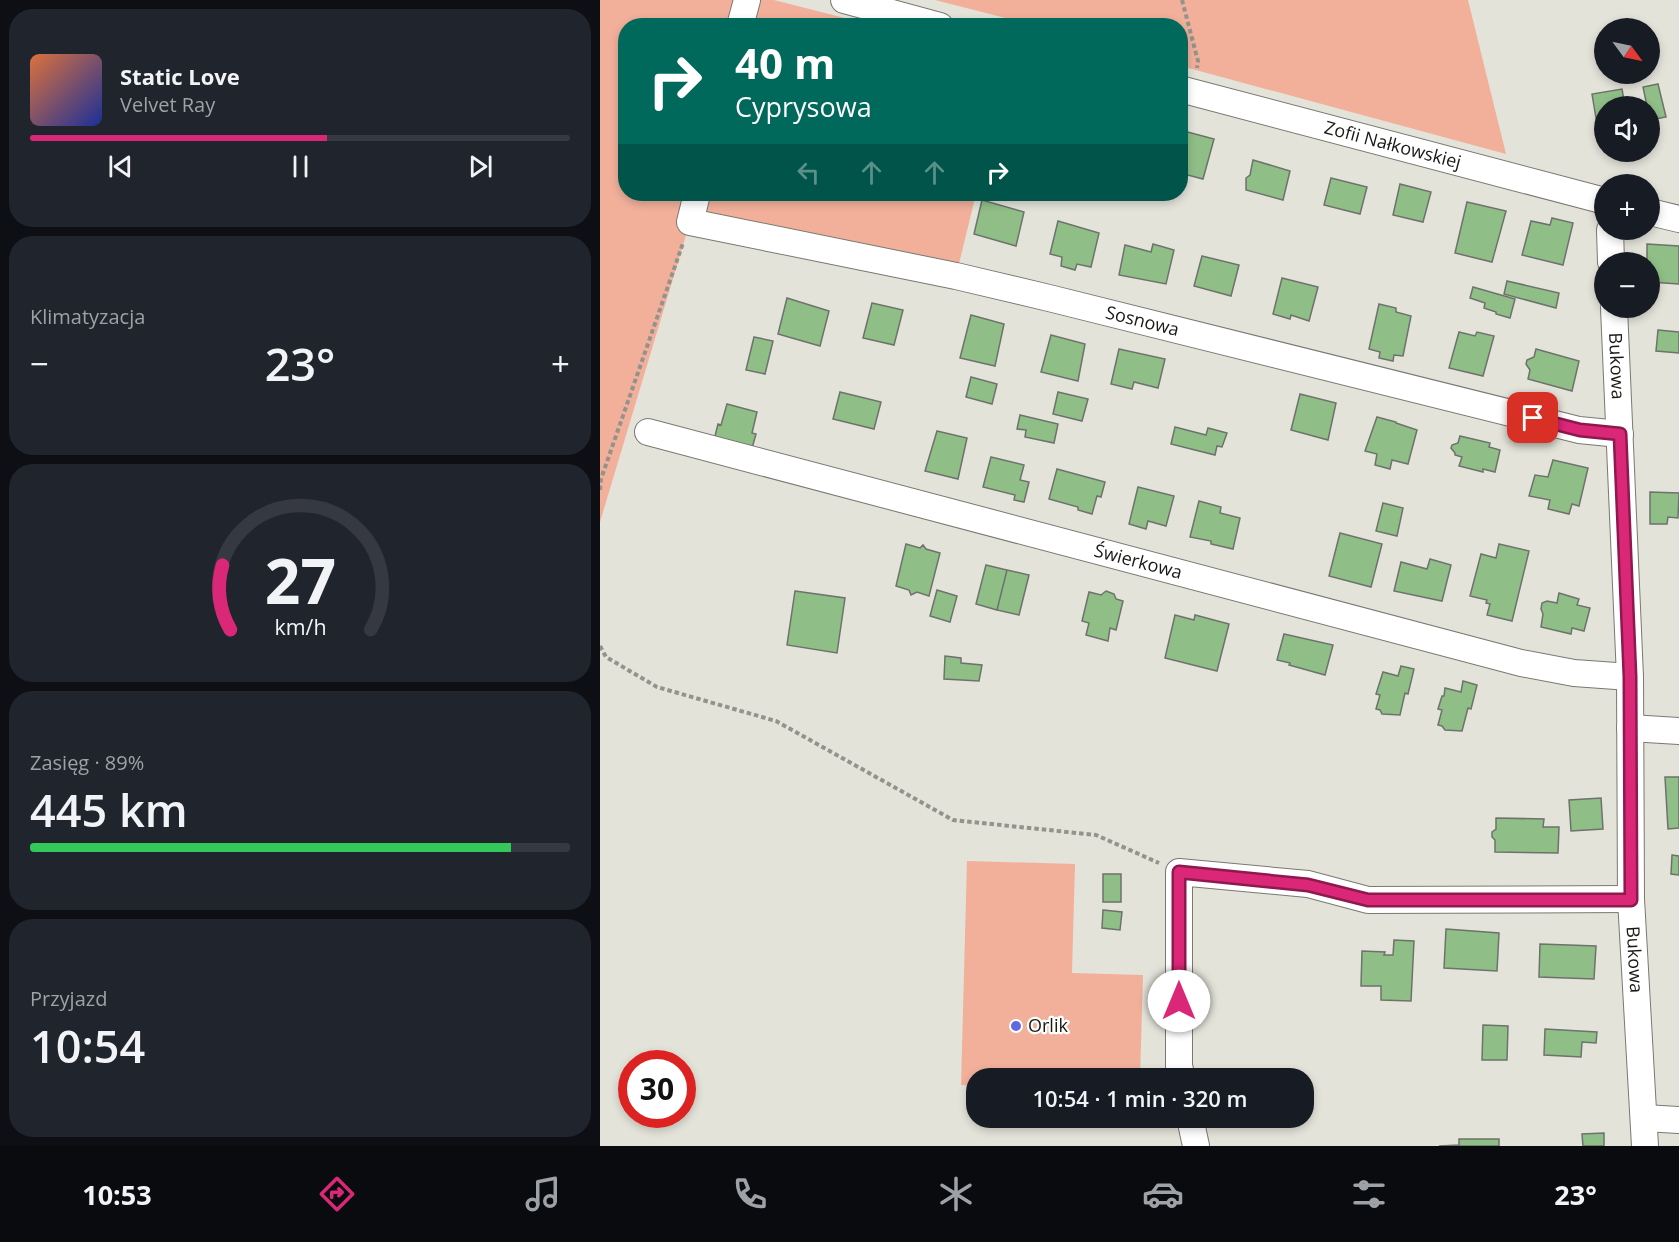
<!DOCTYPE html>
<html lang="pl">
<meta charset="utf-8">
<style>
:root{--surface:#171b24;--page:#20242c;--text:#f1f3f6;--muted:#9ea1a6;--line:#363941;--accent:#db2777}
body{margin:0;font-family:"Open Sans",sans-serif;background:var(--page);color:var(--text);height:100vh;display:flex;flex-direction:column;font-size:22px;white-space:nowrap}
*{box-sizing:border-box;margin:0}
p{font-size:20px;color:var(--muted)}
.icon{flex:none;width:33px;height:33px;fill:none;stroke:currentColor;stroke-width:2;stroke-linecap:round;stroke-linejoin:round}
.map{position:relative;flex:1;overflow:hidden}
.panel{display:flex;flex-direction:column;gap:9px;padding:9px;background:#0d0f14;width:600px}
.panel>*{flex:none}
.guide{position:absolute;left:18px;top:18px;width:570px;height:183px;border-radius:24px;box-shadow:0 3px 9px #0003;background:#00695c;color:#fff;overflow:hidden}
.needle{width:39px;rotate:123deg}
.fabs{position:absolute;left:994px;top:18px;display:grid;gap:12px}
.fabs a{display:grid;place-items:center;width:66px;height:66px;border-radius:50%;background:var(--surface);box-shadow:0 3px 9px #0003;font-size:30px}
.speed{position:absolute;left:18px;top:1050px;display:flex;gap:12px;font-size:30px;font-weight:700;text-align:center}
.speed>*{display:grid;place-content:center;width:78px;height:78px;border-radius:50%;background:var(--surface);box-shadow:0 3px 9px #0003;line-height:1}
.speed .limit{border:9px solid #d22;background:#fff;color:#111}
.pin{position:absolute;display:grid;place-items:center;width:51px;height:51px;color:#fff;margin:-26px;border-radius:12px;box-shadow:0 3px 9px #0006}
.me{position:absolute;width:66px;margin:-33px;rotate:0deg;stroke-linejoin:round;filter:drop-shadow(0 0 4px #0008)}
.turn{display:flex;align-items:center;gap:21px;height:126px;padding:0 18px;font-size:27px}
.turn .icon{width:78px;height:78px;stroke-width:2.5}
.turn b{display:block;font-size:42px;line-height:51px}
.lanes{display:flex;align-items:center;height:57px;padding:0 18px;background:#0003;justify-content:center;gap:30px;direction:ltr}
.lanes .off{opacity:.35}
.big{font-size:45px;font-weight:600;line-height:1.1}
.panel .card{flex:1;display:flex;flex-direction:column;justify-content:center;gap:9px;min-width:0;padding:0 21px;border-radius:24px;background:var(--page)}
.panel .dial{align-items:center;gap:0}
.dial svg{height:156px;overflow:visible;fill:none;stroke:var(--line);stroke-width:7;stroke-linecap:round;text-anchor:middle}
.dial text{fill:var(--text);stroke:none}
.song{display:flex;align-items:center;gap:18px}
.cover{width:72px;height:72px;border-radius:9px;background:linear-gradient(135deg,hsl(20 70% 55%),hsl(230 70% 35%))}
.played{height:6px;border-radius:3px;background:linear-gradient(90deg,var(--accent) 55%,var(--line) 55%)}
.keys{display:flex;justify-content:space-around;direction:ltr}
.heat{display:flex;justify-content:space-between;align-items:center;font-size:33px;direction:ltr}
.charge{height:9px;border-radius:4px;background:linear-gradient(90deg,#34c759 89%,var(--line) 0)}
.trip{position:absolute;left:366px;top:1068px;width:348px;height:60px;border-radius:24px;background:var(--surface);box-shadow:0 3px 9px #0003;font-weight:600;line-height:60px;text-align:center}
.menu{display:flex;height:96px;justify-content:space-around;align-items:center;background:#090b0e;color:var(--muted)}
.menu .icon{width:42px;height:42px}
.menu .selected{color:var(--accent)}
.menu b{font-size:27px;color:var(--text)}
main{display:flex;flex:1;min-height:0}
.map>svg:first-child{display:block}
.green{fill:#f2b09b}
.building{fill:#90be87;stroke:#6d736c;stroke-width:1.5}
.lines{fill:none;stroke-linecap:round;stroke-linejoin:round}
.minor-casing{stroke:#797972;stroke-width:28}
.path{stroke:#93938c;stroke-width:4;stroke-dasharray:4.5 3;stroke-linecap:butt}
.minor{stroke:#fff;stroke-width:26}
.route-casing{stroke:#8e194d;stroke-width:15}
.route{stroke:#db2777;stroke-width:10}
.poi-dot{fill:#6169e1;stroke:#fffffe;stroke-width:2}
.labels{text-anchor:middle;stroke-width:4.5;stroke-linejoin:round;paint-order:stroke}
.street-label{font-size:18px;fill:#191916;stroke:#fffffe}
.poi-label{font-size:18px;fill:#191916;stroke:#fffffe;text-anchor:start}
</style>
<main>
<section class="panel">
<div class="card">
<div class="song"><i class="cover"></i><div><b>Static Love</b><p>Velvet Ray</p></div></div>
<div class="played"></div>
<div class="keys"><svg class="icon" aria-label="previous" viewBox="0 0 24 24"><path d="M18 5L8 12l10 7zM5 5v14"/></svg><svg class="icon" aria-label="pause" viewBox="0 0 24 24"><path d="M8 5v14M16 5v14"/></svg><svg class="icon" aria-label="next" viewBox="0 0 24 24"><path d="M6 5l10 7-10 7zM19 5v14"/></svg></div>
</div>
<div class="card"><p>Klimatyzacja</p>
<div class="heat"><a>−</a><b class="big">23°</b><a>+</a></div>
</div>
<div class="card dial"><svg viewBox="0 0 100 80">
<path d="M14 69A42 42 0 1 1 86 69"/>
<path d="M14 69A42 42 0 0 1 10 36" stroke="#db2777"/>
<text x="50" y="56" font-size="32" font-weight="700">27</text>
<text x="50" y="72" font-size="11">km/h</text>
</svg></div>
<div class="card"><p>Zasięg · 89%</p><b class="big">445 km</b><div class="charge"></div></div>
<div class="card"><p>Przyjazd</p><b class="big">10:54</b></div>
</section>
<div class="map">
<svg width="1079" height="1146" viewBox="0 0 1079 1146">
<rect width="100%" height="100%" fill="#e3e3da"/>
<path class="green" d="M0,0h174l98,25 -246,1v168h350l-20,82 -266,-54 -90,300z
M335,0h533l38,154 -325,-88 -1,-40 -147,-1z
M367,861l108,3 -3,109 71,2 -3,103h-164v8l-15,-1z"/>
<path class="building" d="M1058,84l8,33 -16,3v-14h-3l-4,-19z
M1022,89l3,17h-20v17l-8,1 -5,-30z
M580,130l34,9 -11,40 -23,-6z
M653,160l37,11 -7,29 -37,-10v-12l4,-3z
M731,178l36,9 -7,27 -36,-9z
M800,184l31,8 -8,30 -30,-7z
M382,200l42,12 -8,34 -42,-12z
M867,202l39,9 -14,51 -37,-9z
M952,218l21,5 -10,42 -41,-10 9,-34 19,4z
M458,221l41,12 -8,34 -14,-3 -2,6 -14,-4 1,-9 -12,-3z
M553,244l21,6 -8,34 -47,-9 6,-30 26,7z
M1047,244l32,2v38l-29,-2v-20h-3z
M602,256l37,9 -8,31 -37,-10z
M682,278l36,9 -9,34 -18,-6 -1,4 -17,-5z
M907,281l52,12 -3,15 -52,-14z
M873,287l42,12 -5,19 -14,-4v-2l-12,-4 1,-5 -15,-5z
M187,298l42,13 -9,35 -42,-12z
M272,303l31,7 -9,35 -31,-7z
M779,304l17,4v4l15,4 -8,40 -9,-1 -1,6 -14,-3 1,-6 -11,-3z
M371,315l33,9 -9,42 -35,-8z
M1058,330l21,2v21l-23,-2z
M859,332l16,4 2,-4 17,4 -11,40 -34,-8z
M451,335l34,9 -7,37 -37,-9z
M154,337l19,4 -8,33 -19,-4z
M519,349l46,10 -7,29 -24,-6 -2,7 -21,-5z
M936,349l43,12 -7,30 -44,-12 2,-9 -4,-6 1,-4 7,-3z
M371,377l26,7 -5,20 -26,-7z
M240,392l41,10 -7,27 -41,-10z
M458,392l30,7 -6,22 -29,-7z
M700,394l36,9 -8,37 -37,-10z
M127,404l30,8 -5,21 4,1 -9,32 -37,-10 8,-32 3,1z
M420,415l38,9 -4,19 -29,-6 1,-7 -9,-1z
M777,417l19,5v1l21,7 -9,34 -16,-4 -2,9 -15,-4 2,-11 -12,-3z
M575,427l31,8 2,-7 19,5 -5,14 -5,-1 -2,9 -44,-11z
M337,431l30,7 -9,41 -33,-8z
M860,436l30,7 -1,4 11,3 -5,22 -12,-3v3l-24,-6 3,-9 -7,-2v-2l-4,-5 1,-3 6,-2z
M391,457l33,8 -4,15 9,2 -5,20 -10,-2 1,-5 -32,-8z
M953,460l35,8 -9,38 -7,-2 -3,10 -21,-5 2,-9 -21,-4 6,-21 13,2z
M457,469l48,13 -4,15 -4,-1 -5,18 -14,-4v-3l-29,-8z
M538,487l36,9 -8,30 -18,-5 -2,8 -17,-5z
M1050,492l29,1 -1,25 -10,-1 -1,7h-17z
M599,501l22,6 -1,6 20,5 -7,31 -22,-5v-3l-21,-4z
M783,503l20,5 -6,28 -21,-5z
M740,533l42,11 -11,43 -42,-11z
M306,544l14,4 3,-3 3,4 14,4 -11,43 -12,-4 -6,3 -2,-5 -13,-4z
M899,544l30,7 -17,70 -25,-6 3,-11 -4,-1 1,-3 -17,-4 11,-42 15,4z
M830,559l21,6 -9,36 -48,-10 7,-29 26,7z
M386,565l21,5 -10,40 -21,-6z
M407,570l22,5 -10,40 -22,-5z
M337,590l20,6 -7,26 -20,-6z
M195,591l50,7 -8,55 -50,-8z
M506,591l8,3 2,5 7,2 -7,29 -6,-2 -2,13 -22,-6 3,-12 -7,-2 7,-29 12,3z
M959,593l20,6 -2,6 13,3 -6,23 -12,-3 -1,6 -30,-7 2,-13 -2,-5 1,-6 5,-2 10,2z
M575,615l19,5 1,-5 34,9 -12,47 -52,-13z
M684,634l49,11 -8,30 -36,-10 1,-2 -13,-3z
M345,656l16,2v5l21,2 -3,16 -35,-2z
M801,666l13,3 -6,25 -3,-1 -5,22 -18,-1 -2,-4 -4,-1 4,-14 -4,-1 7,-22 15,4z
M863,681l14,4 -6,24 -3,-1 -6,23 -17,-1 -3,-4 -4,-1 4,-15 -4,-1 4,-13h2l1,-8 16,4z
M1065,777h14v51l-11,1z
M1001,798l2,31 -32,2 -2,-31z
M896,818l48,1 -1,8h16l-1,26 -63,-1v-12l-3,-3v-5l4,-3z
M1072,855l7,1v19l-8,-1z
M503,874h18v28h-18z
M503,910l19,2 -2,18 -18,-2z
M846,929l53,4 -2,38 -53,-3z
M794,940l20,1 -3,60 -30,-1v-14h-20l1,-35 23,1 -1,3h9z
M940,944l56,2 -2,33 -55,-2z
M883,1025l25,1 -1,34h-25z
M945,1029l52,3 -1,11 -14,-1 -1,15 -37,-2z
M1004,1133v13h-21l-1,-12z
M859,1139h40v7h-60l20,-1z"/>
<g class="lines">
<defs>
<g id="minor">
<path d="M244,0l96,26"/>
<path d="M140,26l7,-26"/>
<path id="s1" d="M580,89l425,112"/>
<path id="s2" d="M97,194l-7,28 266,54 93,22 530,132 41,4"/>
<path d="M1050,212l29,7"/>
<path d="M1010,230l1,32"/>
<path id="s3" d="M1014,308l16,369 1,222 14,247"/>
<path id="s4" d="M48,432l873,231 53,10 56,4"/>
<path d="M1030,728l49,3"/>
<path d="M582,1078l-3,-12v-194l129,12 60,16 263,-1"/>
<path d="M590,1118l6,28"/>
<path d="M1044,1118l35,2"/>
</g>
</defs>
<use href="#minor" class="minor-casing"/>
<path class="path" d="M582,0l16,61 -1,7
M0,490l1,-11 82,-236
M0,646l6,11 51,30 119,34 177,99 143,15 63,28"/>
<use href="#minor" class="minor"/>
</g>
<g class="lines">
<defs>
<path id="route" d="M579,1001v-129l129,13 60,15h263l-1,-223 -10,-243 -40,-4 -47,-12"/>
</defs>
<use href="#route" class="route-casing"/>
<use href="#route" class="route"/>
</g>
<circle class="poi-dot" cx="416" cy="1026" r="6"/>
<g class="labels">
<g class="street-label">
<text dy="6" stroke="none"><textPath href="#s1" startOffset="220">Zofii Nałkowskiej</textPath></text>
<text dy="6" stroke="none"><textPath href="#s2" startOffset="492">Sosnowa</textPath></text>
<text dy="6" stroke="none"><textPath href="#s3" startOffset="58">Bukowa</textPath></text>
<text dy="6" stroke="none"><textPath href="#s4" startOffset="507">Świerkowa</textPath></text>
<text dy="6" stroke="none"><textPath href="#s3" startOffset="652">Bukowa</textPath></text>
</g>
<g class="poi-label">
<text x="428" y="1032">Orlik</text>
</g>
</g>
</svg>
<div class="fabs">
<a><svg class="needle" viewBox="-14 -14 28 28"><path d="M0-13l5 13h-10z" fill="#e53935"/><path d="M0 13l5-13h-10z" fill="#9ea1a6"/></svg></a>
<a><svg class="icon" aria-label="sound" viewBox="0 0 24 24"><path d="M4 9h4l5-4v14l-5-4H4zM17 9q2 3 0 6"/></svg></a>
<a>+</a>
<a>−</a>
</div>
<div class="speed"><div class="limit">30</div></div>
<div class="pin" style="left:933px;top:418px;background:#d93025"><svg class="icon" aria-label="arrive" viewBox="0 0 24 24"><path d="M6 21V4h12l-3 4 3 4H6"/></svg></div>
<svg class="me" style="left:579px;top:1001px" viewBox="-20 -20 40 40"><circle r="19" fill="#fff"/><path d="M0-13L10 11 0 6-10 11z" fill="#db2777"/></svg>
<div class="trip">10:54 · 1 min · 320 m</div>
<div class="guide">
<div class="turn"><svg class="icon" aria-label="right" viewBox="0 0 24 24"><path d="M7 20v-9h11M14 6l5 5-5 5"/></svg><div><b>40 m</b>Cyprysowa</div></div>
<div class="lanes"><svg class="icon off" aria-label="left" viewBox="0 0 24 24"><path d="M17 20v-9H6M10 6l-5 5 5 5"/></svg><svg class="icon off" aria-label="ahead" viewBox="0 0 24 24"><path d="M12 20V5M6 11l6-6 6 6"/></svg><svg class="icon off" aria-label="ahead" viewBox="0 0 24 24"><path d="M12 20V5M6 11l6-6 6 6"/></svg><svg class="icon" aria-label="right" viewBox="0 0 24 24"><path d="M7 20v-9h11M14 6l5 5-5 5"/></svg></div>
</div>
</div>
</main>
<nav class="menu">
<b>10:53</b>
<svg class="icon selected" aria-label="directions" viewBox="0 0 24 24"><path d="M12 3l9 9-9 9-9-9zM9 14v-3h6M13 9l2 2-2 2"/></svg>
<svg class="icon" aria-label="music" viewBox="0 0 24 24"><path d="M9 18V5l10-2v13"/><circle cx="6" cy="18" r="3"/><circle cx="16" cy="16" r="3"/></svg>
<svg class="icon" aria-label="phone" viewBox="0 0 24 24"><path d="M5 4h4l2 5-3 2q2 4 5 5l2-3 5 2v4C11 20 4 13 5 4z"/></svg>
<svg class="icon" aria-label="climate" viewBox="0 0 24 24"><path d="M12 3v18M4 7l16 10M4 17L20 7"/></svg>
<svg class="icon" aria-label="car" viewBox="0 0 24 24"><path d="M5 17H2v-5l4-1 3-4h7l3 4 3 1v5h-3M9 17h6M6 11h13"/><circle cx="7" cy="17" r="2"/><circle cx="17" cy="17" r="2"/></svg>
<svg class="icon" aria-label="filters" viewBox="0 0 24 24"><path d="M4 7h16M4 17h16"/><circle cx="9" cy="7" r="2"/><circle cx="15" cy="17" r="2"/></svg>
<b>23°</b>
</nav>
